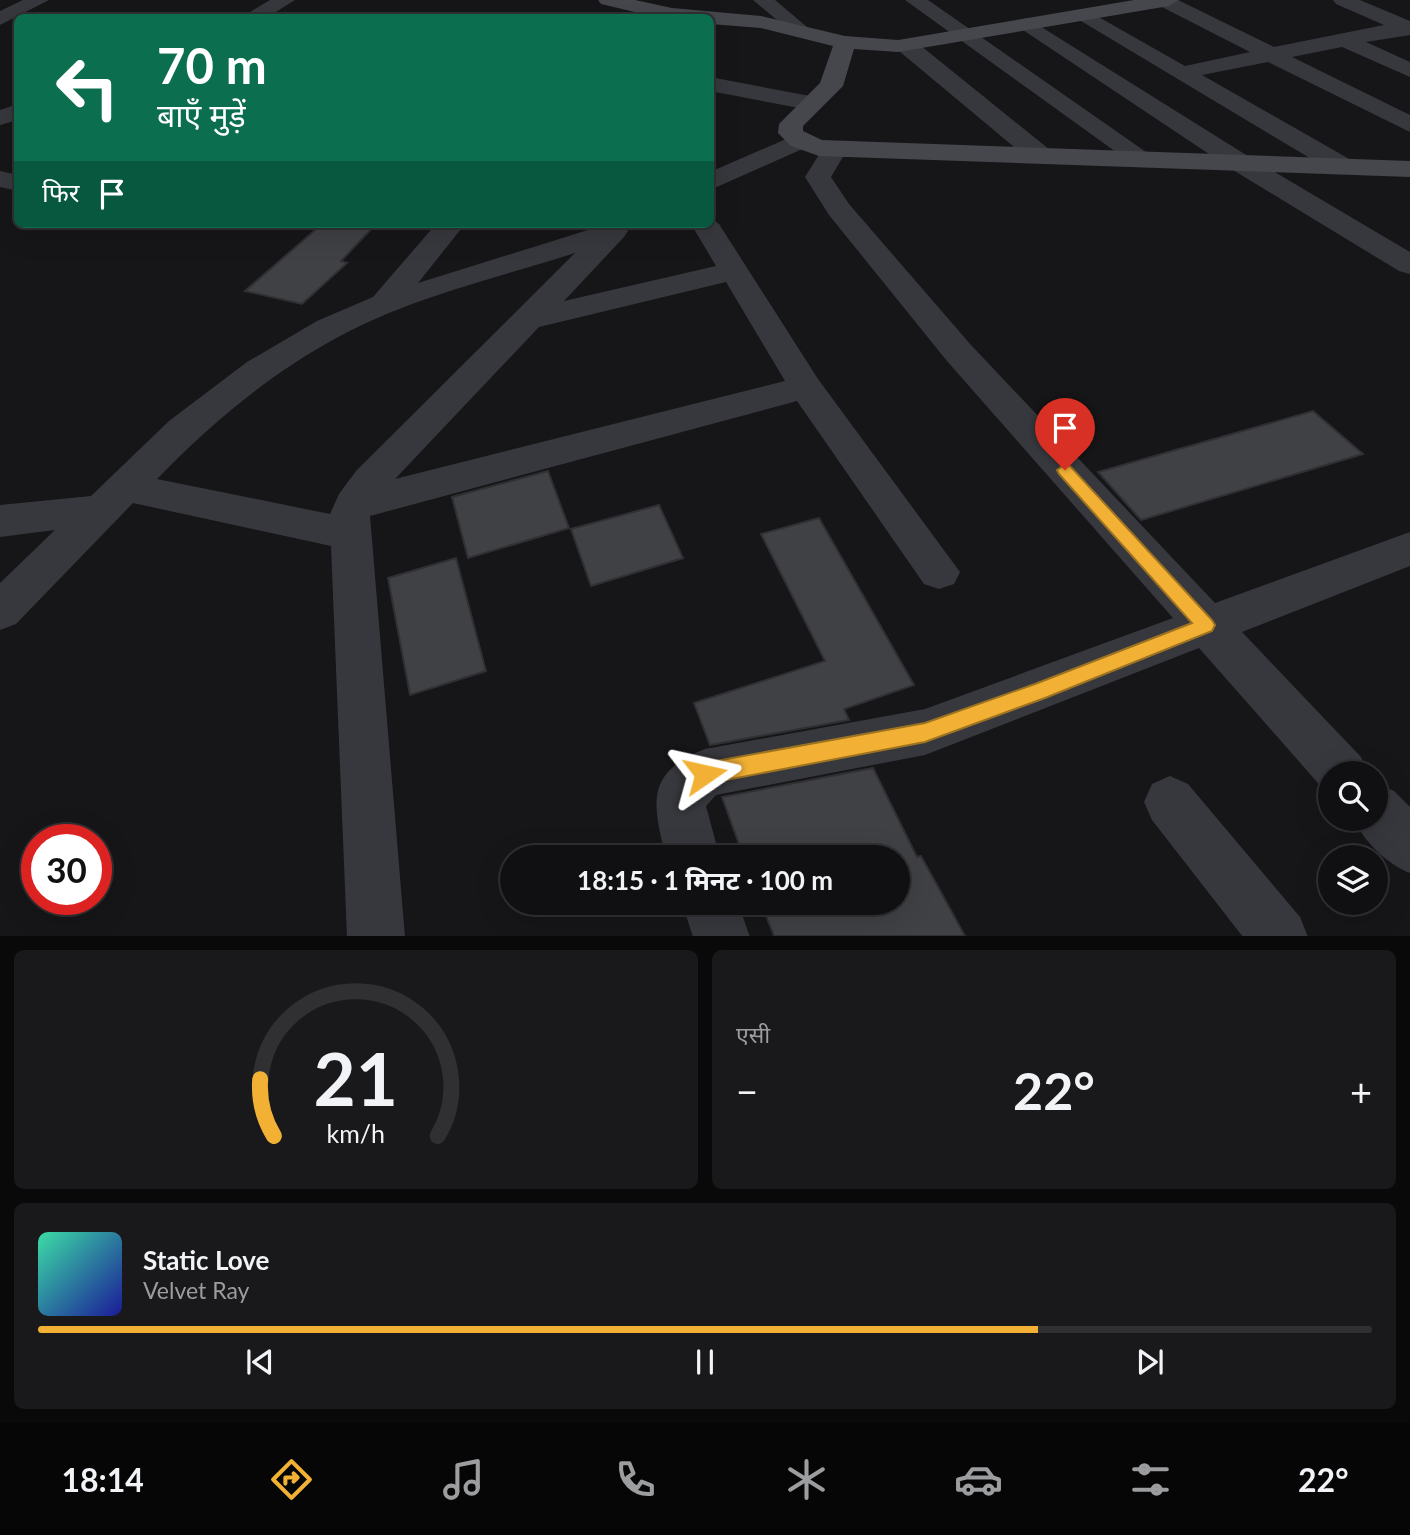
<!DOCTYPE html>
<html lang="hi">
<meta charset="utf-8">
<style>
:root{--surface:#101012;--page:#19191b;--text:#f1f3f6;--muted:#9c9d9f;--line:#303032;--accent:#f2b134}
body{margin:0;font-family:Lato,"Noto Sans Devanagari",sans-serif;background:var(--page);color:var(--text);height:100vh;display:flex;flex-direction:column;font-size:26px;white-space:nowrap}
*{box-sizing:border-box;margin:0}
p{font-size:23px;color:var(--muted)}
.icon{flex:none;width:38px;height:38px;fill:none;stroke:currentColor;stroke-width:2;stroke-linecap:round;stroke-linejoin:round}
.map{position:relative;height:936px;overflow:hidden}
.sheet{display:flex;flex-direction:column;gap:14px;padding:14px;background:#09090a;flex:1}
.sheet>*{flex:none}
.guide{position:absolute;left:14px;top:14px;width:700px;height:214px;border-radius:10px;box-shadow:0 7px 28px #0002,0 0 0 2px var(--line);background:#0b6e4f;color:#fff;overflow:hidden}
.controls{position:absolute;left:1318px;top:761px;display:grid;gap:14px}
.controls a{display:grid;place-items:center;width:70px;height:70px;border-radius:50%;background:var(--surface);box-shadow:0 7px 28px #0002,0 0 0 2px var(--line);font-size:35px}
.speed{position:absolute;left:21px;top:824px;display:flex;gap:14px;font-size:35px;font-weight:700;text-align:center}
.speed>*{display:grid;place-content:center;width:91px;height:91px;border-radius:50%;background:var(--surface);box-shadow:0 7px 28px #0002,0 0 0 2px var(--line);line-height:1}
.speed .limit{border:10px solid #d22;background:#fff;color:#111}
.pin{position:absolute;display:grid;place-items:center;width:60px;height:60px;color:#fff;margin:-72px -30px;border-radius:50% 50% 50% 0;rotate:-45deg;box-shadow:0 0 7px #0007}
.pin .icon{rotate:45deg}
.me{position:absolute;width:77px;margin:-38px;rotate:79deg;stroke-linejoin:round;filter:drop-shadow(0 0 5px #0008)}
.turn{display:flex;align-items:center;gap:24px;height:147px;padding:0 28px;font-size:32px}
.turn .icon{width:91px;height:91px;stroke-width:2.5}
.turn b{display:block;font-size:49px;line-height:60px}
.then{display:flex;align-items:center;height:66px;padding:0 28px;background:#0003;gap:14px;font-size:26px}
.big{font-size:52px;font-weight:700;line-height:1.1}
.sheet .tile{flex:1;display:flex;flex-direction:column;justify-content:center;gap:10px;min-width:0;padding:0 24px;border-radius:10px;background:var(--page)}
.sheet .dial{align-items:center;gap:0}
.dial svg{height:182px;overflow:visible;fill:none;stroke:var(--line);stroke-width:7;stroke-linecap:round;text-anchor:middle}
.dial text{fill:var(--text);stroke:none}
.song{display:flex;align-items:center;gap:21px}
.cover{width:84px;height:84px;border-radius:10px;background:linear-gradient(135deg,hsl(160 70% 55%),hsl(240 70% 35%))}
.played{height:7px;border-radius:4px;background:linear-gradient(90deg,var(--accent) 75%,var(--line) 75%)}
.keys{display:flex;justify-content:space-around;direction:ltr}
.heat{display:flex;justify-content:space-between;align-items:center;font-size:38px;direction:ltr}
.sheet .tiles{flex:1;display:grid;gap:14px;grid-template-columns:1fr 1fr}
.tile:last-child{grid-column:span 2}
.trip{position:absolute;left:500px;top:845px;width:410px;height:70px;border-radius:35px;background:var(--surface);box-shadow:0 7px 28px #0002,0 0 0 2px var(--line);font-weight:700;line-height:70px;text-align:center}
.tabs{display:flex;height:112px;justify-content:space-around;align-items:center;background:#060607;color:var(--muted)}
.tabs .icon{width:49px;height:49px}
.tabs .active{color:var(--accent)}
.tabs b{font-size:32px;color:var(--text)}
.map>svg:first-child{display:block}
.building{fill:#404145;stroke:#303034;stroke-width:2}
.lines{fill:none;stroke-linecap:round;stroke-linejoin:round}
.street{fill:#37383d;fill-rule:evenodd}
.secondary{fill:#45474d;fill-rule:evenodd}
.route{fill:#f2b134;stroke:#9d7322;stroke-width:2}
</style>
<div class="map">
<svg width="1410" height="937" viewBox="0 0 1410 937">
<rect width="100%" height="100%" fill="#161618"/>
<path class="building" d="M322,224h54l-35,37 6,2 -45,41 -57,-13z
M1313,411l50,43 -222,66 -43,-48z
M548,471l21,57 -101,30 -16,-61z
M659,505l24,53 -92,28 -20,-57z
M819,518l95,167 -70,24 5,11 -139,25 -16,-42 131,-42 -64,-127z
M456,558l30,113 -76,24 -22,-117z
M873,768l44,89 4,-1 44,80h-191l-13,-33h137v-45h-154l-22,-61z"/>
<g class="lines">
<path class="street" d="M23,0h26l-49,25v-14z
M270,0h25l-29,18h-26z
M753,0h22l38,32 -3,4h-14z
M905,0h23l228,159 -4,6h-18z
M1156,0h22l96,47 110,-22 -48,-21 -3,-4h27l50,21v14l-44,7 44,20v15l-68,-30 -50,10 118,58v17l-142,-70 -66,13 149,85 4,6 -4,6h-18l-262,-157 10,-6 7,2 97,55 65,-14 -92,-47z
M1027,18l224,140 159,94v22l-11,-3 -166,-101 -213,-142 -3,-4 3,-4z
M907,40l8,1 135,109 4,6 -4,6h-18l-133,-111 -3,-5 3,-5z
M710,77l100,19 8,2 4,5 -4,5 -8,2 -100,-19z
M18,104v16l-18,5v-15z
M800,133l9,3 4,5 -4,5 -99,44v-18z
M834,142l9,3 4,5 -16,27 18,27 122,141 244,258 195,-71v34l-168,66 119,125 7,17h-38v19l-5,-2 -126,-143 -274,107 -209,40 -10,11 14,52h-54c-13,-54 -22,-85 39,-109l220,-40 248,-91 -226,-257 -118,-146 -24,-38 20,-32z
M0,171l18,4v16l-18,-4z
M710,217l9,7 99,155 142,193 -6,12 -15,5 -15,-5 -127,-183 -427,115 35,421h-58l-16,-391 -198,-43 -117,121 -16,6v-47l55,-53 -55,7v-32l91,-9 78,-75 78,-59 70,-41 56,-24 63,-73h29l-47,59 186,-58h20l4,6 -4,6 -60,64 152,-35 -25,-42h19zM575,253l-219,218 -17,23 -9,20 -173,-35c54,-56 114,-106 183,-143 72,-39 157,-58 235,-83zM726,282l59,99 -390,98 144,-152z
M1170,776l18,8 112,133 8,20h-65l-91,-117 -8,-18 8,-18z
M1376,783l18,8 16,16v66c-23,-9 -46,-31 -56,-54h22z
M682,903h56l12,34h-57z"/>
<path class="secondary" d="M598,0h37l37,8 89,8 84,20 53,4 236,-40h45l-10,6 -271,46 -44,-3 -11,37 -40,40v5l19,9 588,21v16l-591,-21 -28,-10 -13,-13 1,-9 41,-41 13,-37 -72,-18 -51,-4v-6h-50l-59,-14z"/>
</g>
<path class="route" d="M1065,464l5,2 142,154 3,5 -3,6 -167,67 -120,44 -220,42 -7,-3 -3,-7 3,-8 7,-3 220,-40 110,-39 157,-61 -133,-149 -2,-4z"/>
</svg>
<div class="controls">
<a><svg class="icon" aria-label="search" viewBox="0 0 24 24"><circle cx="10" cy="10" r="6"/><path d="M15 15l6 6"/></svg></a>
<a><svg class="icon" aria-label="layers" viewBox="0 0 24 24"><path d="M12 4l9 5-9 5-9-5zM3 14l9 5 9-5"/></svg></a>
</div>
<div class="speed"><div class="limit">30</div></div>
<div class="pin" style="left:1065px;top:470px;background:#d93025"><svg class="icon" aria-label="arrive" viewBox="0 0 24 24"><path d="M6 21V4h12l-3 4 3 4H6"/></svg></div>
<svg class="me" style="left:705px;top:774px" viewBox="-20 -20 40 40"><path d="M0-17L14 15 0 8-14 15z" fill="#f2b134" stroke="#fff" stroke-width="4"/></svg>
<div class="trip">18:15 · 1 मिनट · 100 m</div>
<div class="guide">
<div class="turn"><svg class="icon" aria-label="left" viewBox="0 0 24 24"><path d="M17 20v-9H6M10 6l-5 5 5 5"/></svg><div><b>70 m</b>बाएँ मुड़ें</div></div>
<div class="then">फिर<svg class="icon" aria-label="arrive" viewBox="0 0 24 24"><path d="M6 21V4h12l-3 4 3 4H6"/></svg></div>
</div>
</div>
<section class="sheet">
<div class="tiles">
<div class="tile dial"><svg viewBox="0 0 100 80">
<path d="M14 69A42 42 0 1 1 86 69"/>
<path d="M14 69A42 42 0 0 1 8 44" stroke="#f2b134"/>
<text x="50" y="56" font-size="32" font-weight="700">21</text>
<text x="50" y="72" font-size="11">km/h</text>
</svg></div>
<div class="tile"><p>एसी</p>
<div class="heat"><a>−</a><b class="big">22°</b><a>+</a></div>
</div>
<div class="tile">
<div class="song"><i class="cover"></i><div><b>Static Love</b><p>Velvet Ray</p></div></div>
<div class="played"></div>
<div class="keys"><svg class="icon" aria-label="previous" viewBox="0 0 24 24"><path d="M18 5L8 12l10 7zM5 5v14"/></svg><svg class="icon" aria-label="pause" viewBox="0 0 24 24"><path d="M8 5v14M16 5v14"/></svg><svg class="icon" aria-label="next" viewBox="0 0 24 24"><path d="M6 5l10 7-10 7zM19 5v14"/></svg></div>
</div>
</div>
</section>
<nav class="tabs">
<b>18:14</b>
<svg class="icon active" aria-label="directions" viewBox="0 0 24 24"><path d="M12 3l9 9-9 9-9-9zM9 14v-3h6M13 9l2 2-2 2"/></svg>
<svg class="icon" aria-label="music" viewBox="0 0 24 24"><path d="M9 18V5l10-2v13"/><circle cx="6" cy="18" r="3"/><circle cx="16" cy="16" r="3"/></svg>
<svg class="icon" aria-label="phone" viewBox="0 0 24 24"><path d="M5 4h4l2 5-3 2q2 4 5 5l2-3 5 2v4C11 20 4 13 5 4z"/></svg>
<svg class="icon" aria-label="climate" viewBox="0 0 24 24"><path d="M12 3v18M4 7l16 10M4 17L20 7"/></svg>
<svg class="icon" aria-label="car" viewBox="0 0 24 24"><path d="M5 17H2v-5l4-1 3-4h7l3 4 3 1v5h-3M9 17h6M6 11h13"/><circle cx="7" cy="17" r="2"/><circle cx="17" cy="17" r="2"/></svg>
<svg class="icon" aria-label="filters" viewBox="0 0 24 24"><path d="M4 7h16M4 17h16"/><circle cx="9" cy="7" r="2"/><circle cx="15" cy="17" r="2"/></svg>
<b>22°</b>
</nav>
